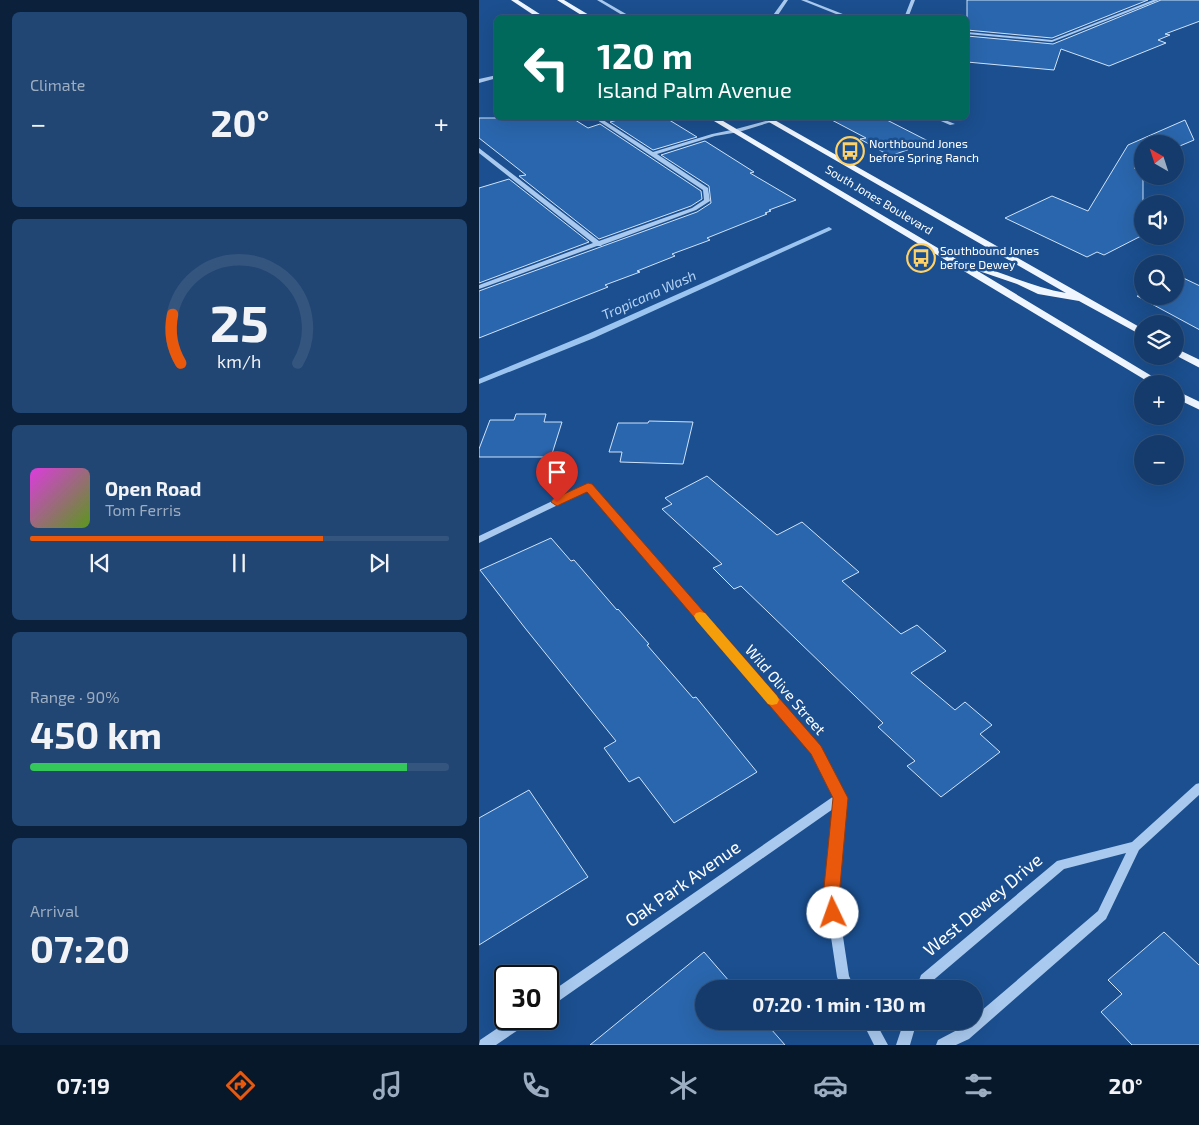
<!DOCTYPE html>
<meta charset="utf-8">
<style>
:root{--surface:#143b6b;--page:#214673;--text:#f1f3f6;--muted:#9dadc1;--line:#33557e;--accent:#ea580c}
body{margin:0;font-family:"Exo 2",sans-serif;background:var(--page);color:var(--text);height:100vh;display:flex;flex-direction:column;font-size:19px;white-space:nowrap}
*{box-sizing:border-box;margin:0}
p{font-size:16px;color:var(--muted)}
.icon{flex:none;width:28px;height:28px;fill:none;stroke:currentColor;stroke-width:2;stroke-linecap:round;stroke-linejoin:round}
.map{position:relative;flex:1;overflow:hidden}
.details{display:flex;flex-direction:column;gap:12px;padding:12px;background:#0b203b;width:479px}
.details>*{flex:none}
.top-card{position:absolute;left:15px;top:15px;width:475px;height:105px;border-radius:8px;box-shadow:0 5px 20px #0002,0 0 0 1px var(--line);background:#00695c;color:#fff;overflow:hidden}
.needle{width:32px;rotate:321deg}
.buttons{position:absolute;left:655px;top:135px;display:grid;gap:10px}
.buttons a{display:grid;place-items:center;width:50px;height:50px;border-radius:50%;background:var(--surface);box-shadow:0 5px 20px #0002,0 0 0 1px var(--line);font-size:25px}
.speed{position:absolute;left:15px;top:965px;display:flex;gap:10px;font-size:25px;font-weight:700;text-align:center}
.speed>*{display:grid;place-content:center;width:65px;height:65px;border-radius:50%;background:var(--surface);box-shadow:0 5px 20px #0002,0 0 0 1px var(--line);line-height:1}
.speed .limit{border:2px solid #111;border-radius:8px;background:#fff;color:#111}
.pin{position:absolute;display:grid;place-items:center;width:42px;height:42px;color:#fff;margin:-51px -21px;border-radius:50% 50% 50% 0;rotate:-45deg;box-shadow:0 0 5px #0007}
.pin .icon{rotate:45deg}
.me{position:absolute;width:55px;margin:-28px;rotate:357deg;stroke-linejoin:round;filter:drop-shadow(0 0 4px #0008)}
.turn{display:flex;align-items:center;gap:18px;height:105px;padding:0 20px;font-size:22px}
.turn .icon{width:65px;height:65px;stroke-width:2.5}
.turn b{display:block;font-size:35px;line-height:42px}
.big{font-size:38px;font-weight:700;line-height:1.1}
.details .card{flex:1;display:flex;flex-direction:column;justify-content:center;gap:8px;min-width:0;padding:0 18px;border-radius:8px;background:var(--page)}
.details .dial{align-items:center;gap:0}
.dial svg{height:130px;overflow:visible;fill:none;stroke:var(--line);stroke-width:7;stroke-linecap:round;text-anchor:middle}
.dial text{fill:var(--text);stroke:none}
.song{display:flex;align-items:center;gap:15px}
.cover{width:60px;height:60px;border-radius:8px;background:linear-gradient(135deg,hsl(300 70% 55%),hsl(90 70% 35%))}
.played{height:5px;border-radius:2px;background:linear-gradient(90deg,var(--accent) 70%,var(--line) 70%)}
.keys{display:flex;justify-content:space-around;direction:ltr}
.heat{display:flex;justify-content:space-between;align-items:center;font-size:28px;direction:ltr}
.charge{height:8px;border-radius:4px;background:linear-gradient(90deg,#34c759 90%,var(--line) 0)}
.trip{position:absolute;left:216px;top:980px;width:288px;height:50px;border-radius:25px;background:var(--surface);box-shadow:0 5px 20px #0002,0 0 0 1px var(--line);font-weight:700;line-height:50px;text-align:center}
.dock{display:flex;height:80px;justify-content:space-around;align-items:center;background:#08182b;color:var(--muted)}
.dock .icon{width:35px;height:35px}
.dock .current{color:var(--accent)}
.dock b{font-size:22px;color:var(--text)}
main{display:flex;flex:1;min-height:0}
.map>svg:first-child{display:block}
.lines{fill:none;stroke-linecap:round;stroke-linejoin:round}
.stream{fill:#9cc4f0;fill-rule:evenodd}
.building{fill:#2a66ad;stroke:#cfe3fa}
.minor{fill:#a9c9ee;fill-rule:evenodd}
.major{fill:#f0f6ff;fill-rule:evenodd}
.route{fill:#ea580c;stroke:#983908}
.slow{fill:#f59e0b}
.labels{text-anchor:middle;stroke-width:5;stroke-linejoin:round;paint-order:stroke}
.far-poi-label{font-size:12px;fill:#fff;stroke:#1b4f8f;text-anchor:start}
.far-street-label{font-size:12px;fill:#fff;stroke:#1b4f8f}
.far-water-label{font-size:14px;font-style:italic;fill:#b5d3f5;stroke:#1b4f8f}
.street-label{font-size:15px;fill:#fff;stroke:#1b4f8f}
.near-street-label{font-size:18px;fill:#fff;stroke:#1b4f8f}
</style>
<main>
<section class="details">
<div class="card"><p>Climate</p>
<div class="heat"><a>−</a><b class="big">20°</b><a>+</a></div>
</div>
<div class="card dial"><svg viewBox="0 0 100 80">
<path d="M14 69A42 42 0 1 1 86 69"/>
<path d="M14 69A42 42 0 0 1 9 39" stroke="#ea580c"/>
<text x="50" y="56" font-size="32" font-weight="700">25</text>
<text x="50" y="72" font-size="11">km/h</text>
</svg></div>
<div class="card">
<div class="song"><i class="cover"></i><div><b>Open Road</b><p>Tom Ferris</p></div></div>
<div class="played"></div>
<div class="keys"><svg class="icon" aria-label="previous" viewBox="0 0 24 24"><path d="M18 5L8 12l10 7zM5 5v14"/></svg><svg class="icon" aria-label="pause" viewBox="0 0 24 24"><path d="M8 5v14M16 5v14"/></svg><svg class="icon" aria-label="next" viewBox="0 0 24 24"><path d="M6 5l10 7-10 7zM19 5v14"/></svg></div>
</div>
<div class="card"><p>Range · 90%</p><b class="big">450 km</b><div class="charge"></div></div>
<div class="card"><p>Arrival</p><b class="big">07:20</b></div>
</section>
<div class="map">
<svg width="721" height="1045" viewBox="0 0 721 1045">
<rect width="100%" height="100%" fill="#1b4f8f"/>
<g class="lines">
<path class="stream" d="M350,227l3,2 -1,1 -237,108 -115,46v-5l109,-45z"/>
</g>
<path class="building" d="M488,0h181l-96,38 -85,-8z
M682,0h39v21l-35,13 5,1 -12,5 8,3 -57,23 -48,-17 -7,21 -87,-8v-26l86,8z
M0,118h93l16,10 12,-4 101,67 1,8 -11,7 -92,33 -80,-63 7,-1 -47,-37z
M146,118h41l31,19 -44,13 -43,-28z
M349,118h55l47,24 -40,14 -30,-17 6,-1z
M706,120l9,20 -19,8v-4h-32v20l-9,4 9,4v63l-39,20 -7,-3 -10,5 -82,-39 47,-22 36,15 40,-66z
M226,141l49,31 -4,1 46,27 -27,10 2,1 -6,2 2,1 -60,24 3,2 -38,14 3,2 -38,15 3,1 -35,13 3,2 -129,51v-47l218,-79 14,-9 -2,-17 -48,-31z
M30,179l80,63 -110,41v-95z
M696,274l25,12v44l-63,-34h38z
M37,414h30l-2,8h18l-11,35h-72v-8l11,-29h24z
M170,421l44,1 -10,42 -63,-2 2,-10h-13l9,-29h30z
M228,476l70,59 25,-13 57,50 -17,9 59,53 16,-9 29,26 -35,22 44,37 10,-8 27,23 -12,9 20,18 -59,45 -34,-31 8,-5 -37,-34 5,-4 -142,-137 -7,3 -21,-21 9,-4 -60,-55 10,-5 -7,-6z
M72,538l20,23 3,-1 43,50 1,-1 31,35 -2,1 46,53 3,-1 61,75 -83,51 -35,-46 -10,5 -25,-34 12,-7 -91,-113 -45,-58z
M50,790l59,87 -109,68v-127z
M685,932l36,34v79h-68l-31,-33 21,-18 -14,-14z
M225,952l32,37h-32v32h60l21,24h-195z"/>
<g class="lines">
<path class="minor" d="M118,0h5l31,18h-6z
M305,0h4l-12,18h-5z
M322,0h6l46,18h-7z
M432,0h4l-7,18h-4z
M674,0h6l-107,42 -85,-8v-2l85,8z
M18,75v3l-18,5v-4z
M115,118h6l53,34 59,-18 24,-5 41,-11h7l-45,14 -24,4 -58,18 51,34 2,13 -14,9 -94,35 -1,1h-4l-118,43v-4l114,-42 -114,-90v-5l120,93 93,-33 12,-8 -1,-10z
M455,118h6l15,6 -5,1z
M109,484l3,1 229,263 26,50 -9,99 12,79 6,13h-13l-5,-12 -12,-80 8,-88 -280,196 -5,2v-13l286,-198 -22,-42 -225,-263 -108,52v-7z
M721,783v11l-61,56 -33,69 -137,120 -13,6h-20l2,-5 21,-11 10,-8h5v-4l124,-106 28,-58 -62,16 -134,114 -2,6h-12l5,-14 136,-114 75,-19 64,-58z
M32,1019h17l-1,5 -31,21h-17l1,-5z
M383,1021h13l13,24h-14z
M425,1021h13l-7,24h-14z"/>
<path class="major" d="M32,0h7l28,18h-8z
M78,0h7l30,18h-8z
M230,118h9l252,149 2,-2h6c30,10 58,23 88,28l-304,-175h9l372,211v7l-64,-35 -41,-7 -21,-10 -41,-14 189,114h-13z
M696,348l25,12v8l-25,-13z
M696,390l25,12v8l-25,-12z"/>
</g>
<path class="route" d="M109,483l4,1 229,262 27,52 -9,99 2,16 -2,5 -6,2 -5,-2 -5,-21 10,-99 -22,-44 -224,-262 -26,12 -4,2 -6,-4 2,-3z"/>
<path class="slow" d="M221,612l5,1 72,83 2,4 -2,4 -5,1 -4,-1 -72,-84 -2,-4 2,-3z"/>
<defs>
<symbol id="bus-ring" viewBox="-11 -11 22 22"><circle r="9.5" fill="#1b4f8f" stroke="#ffd166" stroke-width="1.5"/><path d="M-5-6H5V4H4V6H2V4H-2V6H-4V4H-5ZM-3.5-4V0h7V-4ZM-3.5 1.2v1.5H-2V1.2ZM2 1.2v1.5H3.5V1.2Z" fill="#ffd166"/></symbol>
</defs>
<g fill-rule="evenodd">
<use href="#bus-ring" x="355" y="135" width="32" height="32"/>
<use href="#bus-ring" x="426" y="242" width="32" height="32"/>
</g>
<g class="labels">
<g class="far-poi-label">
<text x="390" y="148">Northbound Jones<tspan x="390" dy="14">before Spring Ranch</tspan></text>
<text x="461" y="255">Southbound Jones<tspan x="461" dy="14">before Dewey</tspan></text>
</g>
<g class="far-street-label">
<text transform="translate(400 200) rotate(31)" y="4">South Jones Boulevard</text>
</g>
<g class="far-water-label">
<text transform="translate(170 295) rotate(-24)" y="5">Tropicana Wash</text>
</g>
<g class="street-label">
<text transform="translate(306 690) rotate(49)" y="5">Wild Olive Street</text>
</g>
<g class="near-street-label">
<text transform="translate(204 884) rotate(-35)" y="6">Oak Park Avenue</text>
<text transform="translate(504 905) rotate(-40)" y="6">West Dewey Drive</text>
</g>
</g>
</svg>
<div class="buttons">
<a><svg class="needle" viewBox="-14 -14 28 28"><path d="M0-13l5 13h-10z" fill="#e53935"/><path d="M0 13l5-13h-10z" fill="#9dadc1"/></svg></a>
<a><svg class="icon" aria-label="sound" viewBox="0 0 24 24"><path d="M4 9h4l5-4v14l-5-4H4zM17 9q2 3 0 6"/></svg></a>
<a><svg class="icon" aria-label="search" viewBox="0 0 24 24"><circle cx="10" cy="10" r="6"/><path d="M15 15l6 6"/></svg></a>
<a><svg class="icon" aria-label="layers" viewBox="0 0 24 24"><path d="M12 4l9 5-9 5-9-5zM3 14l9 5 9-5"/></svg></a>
<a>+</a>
<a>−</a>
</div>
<div class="speed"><div class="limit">30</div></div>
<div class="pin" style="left:78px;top:502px;background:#d93025"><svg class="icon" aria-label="arrive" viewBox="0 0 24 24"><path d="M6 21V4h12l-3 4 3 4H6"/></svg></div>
<svg class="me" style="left:354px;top:913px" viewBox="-20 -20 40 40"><circle r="19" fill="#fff"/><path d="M0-13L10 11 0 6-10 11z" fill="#ea580c"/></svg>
<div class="trip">07:20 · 1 min · 130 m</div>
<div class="top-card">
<div class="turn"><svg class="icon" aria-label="left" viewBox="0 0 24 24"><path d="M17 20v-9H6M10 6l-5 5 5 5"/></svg><div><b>120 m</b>Island Palm Avenue</div></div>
</div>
</div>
</main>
<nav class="dock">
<b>07:19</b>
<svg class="icon current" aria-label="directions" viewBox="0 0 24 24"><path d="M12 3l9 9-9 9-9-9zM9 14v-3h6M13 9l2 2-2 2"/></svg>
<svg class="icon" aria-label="music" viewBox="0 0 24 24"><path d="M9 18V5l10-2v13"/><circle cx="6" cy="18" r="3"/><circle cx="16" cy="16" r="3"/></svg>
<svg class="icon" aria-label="phone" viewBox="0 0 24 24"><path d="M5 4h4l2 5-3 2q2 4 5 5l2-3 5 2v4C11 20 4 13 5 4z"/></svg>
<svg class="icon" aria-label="climate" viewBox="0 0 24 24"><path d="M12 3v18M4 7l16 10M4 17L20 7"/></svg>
<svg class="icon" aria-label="car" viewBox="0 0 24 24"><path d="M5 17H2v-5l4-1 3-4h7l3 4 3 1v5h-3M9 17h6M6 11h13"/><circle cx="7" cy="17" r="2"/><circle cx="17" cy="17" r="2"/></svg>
<svg class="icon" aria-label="filters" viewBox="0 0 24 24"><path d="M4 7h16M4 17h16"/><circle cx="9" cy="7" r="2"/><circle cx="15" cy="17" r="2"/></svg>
<b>20°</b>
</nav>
